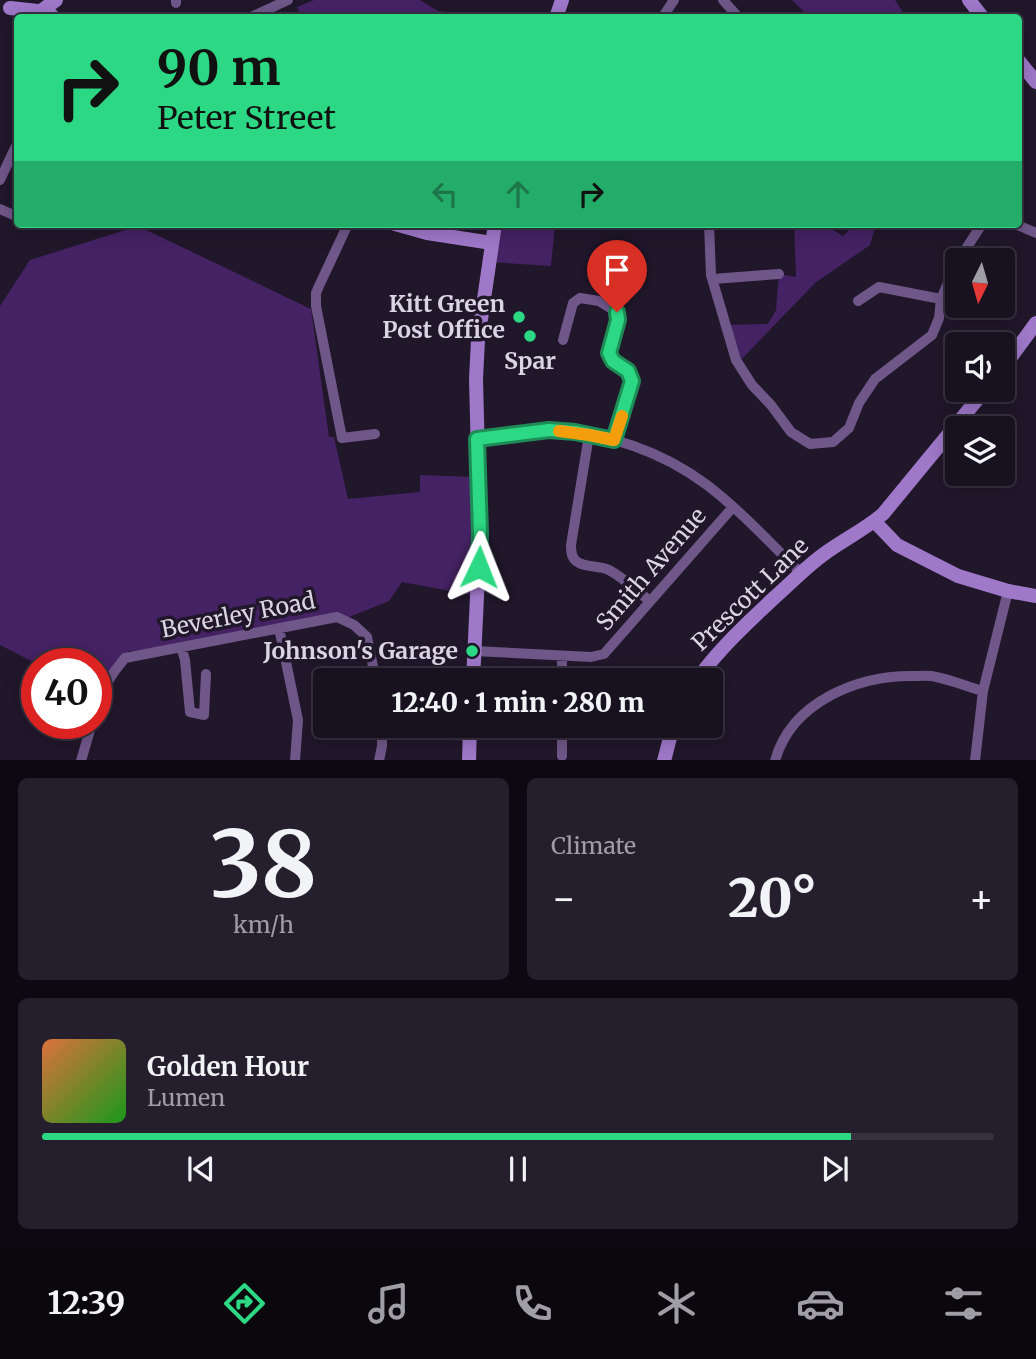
<!DOCTYPE html>
<meta charset="utf-8">
<style>
:root{--surface:#181120;--page:#251f2d;--text:#f1f3f6;--muted:#9f9da5;--line:#36313e;--accent:#2dd884}
body{margin:0;font-family:Merriweather,serif;background:var(--page);color:var(--text);height:100vh;display:flex;flex-direction:column;font-size:26px;white-space:nowrap}
*{box-sizing:border-box;margin:0}
p{font-size:23px;color:var(--muted)}
.icon{flex:none;width:38px;height:38px;fill:none;stroke:currentColor;stroke-width:2;stroke-linecap:round;stroke-linejoin:round}
.map{position:relative;height:760px;overflow:hidden}
.sheet{display:flex;flex-direction:column;gap:18px;padding:18px;background:#0d0912;flex:1}
.sheet>*{flex:none}
.top-card{position:absolute;left:14px;top:14px;width:1008px;height:214px;border-radius:7px;box-shadow:0 4px 18px #0003,0 0 0 2px var(--line);background:#2dd884;color:#111;overflow:hidden}
.needle{width:46px;rotate:185deg}
.buttons{position:absolute;left:945px;top:248px;display:grid;gap:14px}
.buttons a{display:grid;place-items:center;width:70px;height:70px;border-radius:7px;background:var(--surface);box-shadow:0 4px 18px #0003,0 0 0 2px var(--line);font-size:35px}
.speed{position:absolute;left:21px;top:648px;display:flex;gap:14px;font-size:35px;font-weight:700;text-align:center}
.speed>*{display:grid;place-content:center;width:91px;height:91px;border-radius:50%;background:var(--surface);box-shadow:0 4px 18px #0003,0 0 0 2px var(--line);line-height:1}
.speed .limit{border:10px solid #d22;background:#fff;color:#111}
.pin{position:absolute;display:grid;place-items:center;width:60px;height:60px;color:#fff;margin:-72px -30px;border-radius:50% 50% 50% 0;rotate:-45deg;box-shadow:0 0 7px #0007}
.pin .icon{rotate:45deg}
.me{position:absolute;width:77px;margin:-38px;rotate:2deg;stroke-linejoin:round;filter:drop-shadow(0 0 5px #0008)}
.turn{display:flex;align-items:center;gap:24px;height:147px;padding:0 28px;font-size:32px}
.turn .icon{width:91px;height:91px;stroke-width:2.5}
.turn b{display:block;font-size:49px;line-height:60px}
.lanes{display:flex;align-items:center;height:66px;padding:0 28px;background:#0003;justify-content:center;gap:35px;direction:ltr}
.lanes .off{opacity:.35}
.big{font-size:52px;font-weight:800;line-height:1.1}
.sheet .widget{flex:1;display:flex;flex-direction:column;justify-content:center;gap:10px;min-width:0;padding:0 24px;border-radius:10px;background:var(--page)}
.sheet .dial{align-items:center;gap:0}
.dial b{font-size:91px;line-height:1}
.song{display:flex;align-items:center;gap:21px}
.cover{width:84px;height:84px;border-radius:10px;background:linear-gradient(135deg,hsl(20 70% 55%),hsl(120 70% 35%))}
.played{height:7px;border-radius:4px;background:linear-gradient(90deg,var(--accent) 85%,var(--line) 85%)}
.keys{display:flex;justify-content:space-around;direction:ltr}
.heat{display:flex;justify-content:space-between;align-items:center;font-size:38px;direction:ltr}
.sheet .tiles{flex:1;display:grid;gap:18px;grid-template-columns:1fr 1fr}
.widget:last-child{grid-column:span 2}
.trip{position:absolute;left:313px;top:668px;width:410px;height:70px;border-radius:7px;background:var(--surface);box-shadow:0 4px 18px #0003,0 0 0 2px var(--line);font-weight:800;line-height:70px;text-align:center}
.menu{display:flex;height:112px;justify-content:space-around;align-items:center;background:#0a070d;color:var(--muted)}
.menu .icon{width:49px;height:49px}
.menu .selected{color:var(--accent)}
.menu b{font-size:32px;color:var(--text)}
.map>svg:first-child{display:block}
.green{fill:#452264}
.lines{fill:none;stroke-linecap:round;stroke-linejoin:round}
.street{stroke:#6f5789;stroke-width:10}
.secondary{stroke:#9f78c9;stroke-width:14}
.route-casing{stroke:#1d8c56;stroke-width:18}
.route{stroke:#2dd884;stroke-width:12}
.slow{stroke:#f59e0b;stroke-width:12}
.poi-dot{fill:#2dd884;stroke:#20172a;stroke-width:2.5}
.labels{text-anchor:middle;stroke-width:7;stroke-linejoin:round;paint-order:stroke}
.poi-label{font-size:23px;font-weight:bold;fill:#dad5e2;stroke:#20172a;text-anchor:end}
.street-label{font-size:23px;fill:#dad5e2;stroke:#20172a}
</style>
<div class="map">
<svg width="1036" height="761" viewBox="0 0 1036 761">
<rect width="100%" height="100%" fill="#20172a"/>
<path class="green" d="M314,0h106l18,11 56,6h-193l-4,-10z
M792,0h103l11,17h-97z
M495,224h60l-4,42 -61,-4z
M794,224h30l19,12 12,-12h21l-6,21 -55,38 -77,80 -13,-38 43,-1 8,-14 3,-36 17,3z
M138,226l173,83 18,128h5l14,62 72,-7v-17l53,2 4,119 -75,-14 -13,19 -47,19 -161,27 -52,4 -33,35v-23l-59,1 -37,-19v-339l30,-46z
M424,727h46v14l-47,-2z"/>
<g class="lines">
<path class="street" d="M723,0l16,18
M176,3v-3
M249,18l39,-18
M662,18l12,-18
M1018,133v6
M0,180l15,-32 3,2
M0,209l18,8
M348,224l-29,62 -3,7v13l26,132 33,-4
M709,224l2,51 25,85 16,25 19,20 20,27 19,12 23,-2 16,-14 10,-25 16,-24 57,-44 7,-17 2,-19 16,-37
M1015,224l21,9
M965,250l12,11
M958,261l24,-37
M713,279l66,-5
M858,301l21,-14 62,12
M563,340l10,-37 7,-5 19,3 18,11 1,8 -9,33 4,8 15,10 4,10 -18,59
M589,435l-18,110c0,6 0,12 5,16 8,7 23,4 33,9 15,8 28,21 41,31
M477,439c25,-3 50,-9 75,-8 55,1 111,21 155,54 34,26 63,58 94,88
M279,628l19,92 -3,41
M181,647l4,13 5,52 14,3 2,-41
M474,651l117,6 13,-3 129,-147
M562,681v-25
M96,708c6,-20 16,-35 29,-50l212,-41 17,8 13,12 9,44
M382,732l41,1
M562,756v-30
M81,761l11,-38
M379,761l3,-15v-20
M775,761c16,-59 83,-86 139,-85 7,0 15,-1 22,1 16,3 32,10 47,14
M975,761l8,-70 25,-100"/>
<path class="secondary" d="M969,0l14,18
M10,8l28,3
M41,11l15,-11
M30,18c8,-9 17,-9 24,0
M556,18l6,-18
M1018,60l18,22
M395,224l32,9 65,10
M1003,368l33,-45
M874,521l23,24 61,31 50,15 28,5
M473,681l7,-148 -4,-154 2,-39 17,-116
M696,681c22,-31 51,-58 79,-84 16,-14 31,-30 49,-43 19,-14 40,-24 59,-40l102,-124
M469,761l1,-35
M664,761l9,-35"/>
</g>
<g class="lines">
<defs>
<path id="route" d="M479,567l1,-34 -3,-94 72,-9 26,2 39,8 18,-59 -4,-10 -15,-10 -4,-8 9,-33 -1,-8"/>
</defs>
<use href="#route" class="route-casing"/>
<use href="#route" class="route"/>
<path class="slow" d="M559,431l30,4 25,5 8,-24"/>
</g>
<g class="poi-dot">
<circle cx="519" cy="317" r="7"/>
<circle cx="530" cy="336" r="7"/>
<circle cx="472" cy="651" r="7"/>
</g>
<g class="labels">
<g class="poi-label">
<text x="505" y="312">Kitt Green<tspan x="505" dy="26">Post Office</tspan></text>
<text x="530" y="369" text-anchor="middle">Spar</text>
<text x="458" y="659">Johnson's Garage</text>
</g>
<g class="street-label">
<text transform="translate(651 569) rotate(-49)" y="8">Smith Avenue</text>
<text transform="translate(750 594) rotate(-44)" y="8">Prescott Lane</text>
<text transform="translate(238 615) rotate(-11)" y="8">Beverley Road</text>
</g>
</g>
</svg>
<div class="buttons">
<a><svg class="needle" viewBox="-14 -14 28 28"><path d="M0-13l5 13h-10z" fill="#e53935"/><path d="M0 13l5-13h-10z" fill="#9f9da5"/></svg></a>
<a><svg class="icon" aria-label="sound" viewBox="0 0 24 24"><path d="M4 9h4l5-4v14l-5-4H4zM17 9q2 3 0 6"/></svg></a>
<a><svg class="icon" aria-label="layers" viewBox="0 0 24 24"><path d="M12 4l9 5-9 5-9-5zM3 14l9 5 9-5"/></svg></a>
</div>
<div class="speed"><div class="limit">40</div></div>
<div class="pin" style="left:617px;top:312px;background:#d93025"><svg class="icon" aria-label="arrive" viewBox="0 0 24 24"><path d="M6 21V4h12l-3 4 3 4H6"/></svg></div>
<svg class="me" style="left:479px;top:567px" viewBox="-20 -20 40 40"><path d="M0-17L14 15 0 8-14 15z" fill="#2dd884" stroke="#fff" stroke-width="4"/></svg>
<div class="trip">12:40 · 1 min · 280 m</div>
<div class="top-card">
<div class="turn"><svg class="icon" aria-label="right" viewBox="0 0 24 24"><path d="M7 20v-9h11M14 6l5 5-5 5"/></svg><div><b>90 m</b>Peter Street</div></div>
<div class="lanes"><svg class="icon off" aria-label="left" viewBox="0 0 24 24"><path d="M17 20v-9H6M10 6l-5 5 5 5"/></svg><svg class="icon off" aria-label="ahead" viewBox="0 0 24 24"><path d="M12 20V5M6 11l6-6 6 6"/></svg><svg class="icon" aria-label="right" viewBox="0 0 24 24"><path d="M7 20v-9h11M14 6l5 5-5 5"/></svg></div>
</div>
</div>
<section class="sheet">
<div class="tiles">
<div class="widget dial"><b>38</b><p>km/h</p></div>
<div class="widget"><p>Climate</p>
<div class="heat"><a>−</a><b class="big">20°</b><a>+</a></div>
</div>
<div class="widget">
<div class="song"><i class="cover"></i><div><b>Golden Hour</b><p>Lumen</p></div></div>
<div class="played"></div>
<div class="keys"><svg class="icon" aria-label="previous" viewBox="0 0 24 24"><path d="M18 5L8 12l10 7zM5 5v14"/></svg><svg class="icon" aria-label="pause" viewBox="0 0 24 24"><path d="M8 5v14M16 5v14"/></svg><svg class="icon" aria-label="next" viewBox="0 0 24 24"><path d="M6 5l10 7-10 7zM19 5v14"/></svg></div>
</div>
</div>
</section>
<nav class="menu">
<b>12:39</b>
<svg class="icon selected" aria-label="directions" viewBox="0 0 24 24"><path d="M12 3l9 9-9 9-9-9zM9 14v-3h6M13 9l2 2-2 2"/></svg>
<svg class="icon" aria-label="music" viewBox="0 0 24 24"><path d="M9 18V5l10-2v13"/><circle cx="6" cy="18" r="3"/><circle cx="16" cy="16" r="3"/></svg>
<svg class="icon" aria-label="phone" viewBox="0 0 24 24"><path d="M5 4h4l2 5-3 2q2 4 5 5l2-3 5 2v4C11 20 4 13 5 4z"/></svg>
<svg class="icon" aria-label="climate" viewBox="0 0 24 24"><path d="M12 3v18M4 7l16 10M4 17L20 7"/></svg>
<svg class="icon" aria-label="car" viewBox="0 0 24 24"><path d="M5 17H2v-5l4-1 3-4h7l3 4 3 1v5h-3M9 17h6M6 11h13"/><circle cx="7" cy="17" r="2"/><circle cx="17" cy="17" r="2"/></svg>
<svg class="icon" aria-label="filters" viewBox="0 0 24 24"><path d="M4 7h16M4 17h16"/><circle cx="9" cy="7" r="2"/><circle cx="15" cy="17" r="2"/></svg>
</nav>
